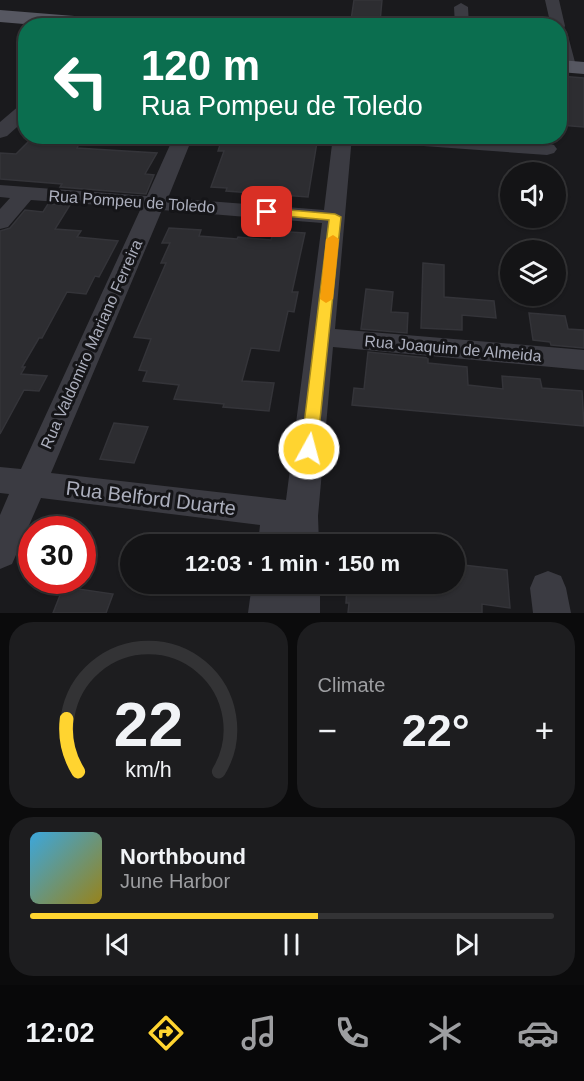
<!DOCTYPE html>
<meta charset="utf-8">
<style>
:root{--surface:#141416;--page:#1d1d1f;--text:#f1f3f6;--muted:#9d9ea1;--line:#333335;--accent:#ffd430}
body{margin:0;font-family:Arial,sans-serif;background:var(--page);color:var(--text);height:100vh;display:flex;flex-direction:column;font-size:22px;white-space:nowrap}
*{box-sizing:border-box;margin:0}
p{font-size:20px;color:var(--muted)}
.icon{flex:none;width:33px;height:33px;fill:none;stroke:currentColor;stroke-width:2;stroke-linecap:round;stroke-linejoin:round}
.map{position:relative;height:613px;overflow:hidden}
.drawer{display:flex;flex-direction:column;gap:9px;padding:9px;background:#0b0b0c;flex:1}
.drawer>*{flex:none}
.top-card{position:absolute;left:18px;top:18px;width:549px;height:126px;border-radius:24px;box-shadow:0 2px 4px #0004,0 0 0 2px var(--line);background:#0b6e4f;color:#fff;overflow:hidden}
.controls{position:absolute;left:500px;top:162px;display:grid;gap:12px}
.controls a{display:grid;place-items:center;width:66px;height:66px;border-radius:50%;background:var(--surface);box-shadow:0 2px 4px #0004,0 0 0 2px var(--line);font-size:30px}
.speed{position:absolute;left:18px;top:516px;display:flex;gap:12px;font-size:30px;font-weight:700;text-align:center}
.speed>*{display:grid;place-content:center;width:78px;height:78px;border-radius:50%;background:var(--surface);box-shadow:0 2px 4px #0004,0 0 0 2px var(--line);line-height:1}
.speed .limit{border:9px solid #d22;background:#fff;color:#111}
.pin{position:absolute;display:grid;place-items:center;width:51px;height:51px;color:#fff;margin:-26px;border-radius:12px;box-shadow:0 3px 9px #0006}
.me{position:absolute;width:66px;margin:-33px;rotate:7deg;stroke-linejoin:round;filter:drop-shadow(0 0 4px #0008)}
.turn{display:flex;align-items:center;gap:21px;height:126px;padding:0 24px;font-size:27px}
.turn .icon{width:78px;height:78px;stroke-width:2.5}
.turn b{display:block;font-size:42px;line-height:51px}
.big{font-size:45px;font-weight:700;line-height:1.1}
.drawer .card{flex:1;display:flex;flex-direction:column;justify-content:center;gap:9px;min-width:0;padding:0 21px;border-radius:24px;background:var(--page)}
.drawer .dial{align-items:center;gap:0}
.dial svg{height:156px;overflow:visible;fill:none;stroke:var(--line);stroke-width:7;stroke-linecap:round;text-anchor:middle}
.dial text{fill:var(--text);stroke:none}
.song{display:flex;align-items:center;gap:18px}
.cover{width:72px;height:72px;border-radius:9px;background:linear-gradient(135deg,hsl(200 70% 55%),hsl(50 70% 35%))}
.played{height:6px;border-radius:3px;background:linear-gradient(90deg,var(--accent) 55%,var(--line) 55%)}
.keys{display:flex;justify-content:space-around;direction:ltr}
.heat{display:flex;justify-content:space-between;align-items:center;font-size:33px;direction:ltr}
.drawer .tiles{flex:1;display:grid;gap:9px;grid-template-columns:1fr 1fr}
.card:last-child{grid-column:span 2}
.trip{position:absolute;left:120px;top:534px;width:345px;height:60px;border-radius:30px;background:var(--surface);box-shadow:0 2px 4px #0004,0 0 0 2px var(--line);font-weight:700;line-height:60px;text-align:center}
.tab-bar{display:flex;height:96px;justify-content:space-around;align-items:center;background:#080809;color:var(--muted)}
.tab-bar .icon{width:42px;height:42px}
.tab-bar .active{color:var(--accent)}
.tab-bar b{font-size:27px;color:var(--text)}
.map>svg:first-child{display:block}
.building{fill:#2d2d31;stroke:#343439;stroke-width:1.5}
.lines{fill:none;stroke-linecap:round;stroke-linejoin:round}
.minor{fill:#3b3b42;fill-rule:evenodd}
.major{fill:#565761;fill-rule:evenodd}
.route{fill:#ffd430;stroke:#a68a1f;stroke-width:1.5}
.slow{fill:#f59e0b}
.labels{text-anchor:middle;stroke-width:6;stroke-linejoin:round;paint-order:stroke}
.street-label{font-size:16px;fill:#acafbd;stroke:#151518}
.near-street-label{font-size:20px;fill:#acafbd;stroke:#151518}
</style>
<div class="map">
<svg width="584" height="613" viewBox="0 0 584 613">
<rect width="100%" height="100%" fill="#1a1a1d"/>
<path class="building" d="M354,0h28l-2,22 -29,-2z
M560,76l24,2v49l-24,-2z
M223,136h95l-10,61 -82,-6 1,-3 -16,-1 13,-36h-6z
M30,140l49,4 -2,4 80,5 -12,21 9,1 -8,19 -86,-7 2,-3 -62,-5v-26l16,1z
M48,204l22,1 -15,24 26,2 -4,6 41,4 -19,36 -4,-1 -9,18 -19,-2 -25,46h-3l-17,29h3l-4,7 26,2 -8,15 -15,-1 -24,44v-203l10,-3 15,-18 18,2z
M169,228l32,2 -2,6 38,3 1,-2 33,3 3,-9 31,2 -13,59h6l-4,20 -6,-1 -9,40 -28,-3 -9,33 32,2 -5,28 -46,-4 1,-3 -50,-5 5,-14 -36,-4 4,-10 -8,-1 12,-31 -17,-2 32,-74h-5l9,-20h-8z
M423,263l21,2v32l50,4 2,17 -34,-3v15l-41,-2z
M366,289l27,3 -2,20 17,1 -1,20 -46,-4z
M529,313l36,3 3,13 16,1v18l-33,-3 -1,-3 -17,-2z
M368,352l60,6v5l39,4 1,18 35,4 -1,-13 38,3 2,9 40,3 2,35 -232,-21 2,-17 10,1z
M114,423l34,4 -14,36 -34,-4z
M454,564l53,6 3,38 -28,-4v9h-134l1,-10h-3l1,-19h107z
M66,580h15l-3,9 35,5 -7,19h-53z"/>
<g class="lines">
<path class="minor" d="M545,0h14l6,26 -1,2 3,4 9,34 -2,3h-12l-2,-3v-40h-9z
M461,3l7,4 1,19h-14l-1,-19z
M26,104v15l-19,17 -7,2v-16l20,-17z
M174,136h19l-25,62 156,12 9,-74h19l-17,193 249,21v20l-251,-23 -15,169 1,28h-61l2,-19 -219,-27 -29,66 -12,5v-54l9,-21 -9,-1v-26l21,2 120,-261 -110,-8 -23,27 -8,2v-20l10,-11 -10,-1v-12l147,11zM162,210l160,13 -36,277 -235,-27z
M359,136h95l93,7 7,2 3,4 -3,4 -7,2 -179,-13 -7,-2z
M548,571l13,5 5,12 5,25h-38l-3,-25 5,-12z
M252,584h68v29h-72z"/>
<path class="major" d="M0,10l124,10 7,2 2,4h-85l-48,-4z
M560,60l24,2v12l-24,-2z"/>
</g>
<path class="route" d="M267,208l68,6 6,3 -24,232 -2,4 -6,2 -6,-2 -2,-4 28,-229 -66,-6v-5z"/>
<path class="slow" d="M333,235l6,4 -6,60 -7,4 -6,-4 6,-60z"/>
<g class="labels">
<g class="street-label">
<text transform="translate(132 201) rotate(4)" y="6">Rua Pompeu de Toledo</text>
<text transform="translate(91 344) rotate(-66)" y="6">Rua Valdomiro Mariano Ferreira</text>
<text transform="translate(453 348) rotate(5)" y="6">Rua Joaquim de Almeida</text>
</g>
<g class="near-street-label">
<text transform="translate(151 498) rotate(7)" y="7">Rua Belford Duarte</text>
</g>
</g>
</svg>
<div class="controls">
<a><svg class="icon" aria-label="sound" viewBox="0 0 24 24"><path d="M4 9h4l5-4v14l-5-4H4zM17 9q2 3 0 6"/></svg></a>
<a><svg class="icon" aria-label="layers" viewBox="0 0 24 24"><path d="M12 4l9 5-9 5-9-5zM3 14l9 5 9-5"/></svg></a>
</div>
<div class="speed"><div class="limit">30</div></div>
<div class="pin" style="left:267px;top:212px;background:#d93025"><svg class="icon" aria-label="arrive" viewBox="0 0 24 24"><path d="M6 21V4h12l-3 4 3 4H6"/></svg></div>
<svg class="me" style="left:309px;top:449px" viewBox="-20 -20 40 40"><circle r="17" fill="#ffd430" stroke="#fff" stroke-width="3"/><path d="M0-11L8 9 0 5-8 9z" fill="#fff"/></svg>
<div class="trip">12:03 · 1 min · 150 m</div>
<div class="top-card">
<div class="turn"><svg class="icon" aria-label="left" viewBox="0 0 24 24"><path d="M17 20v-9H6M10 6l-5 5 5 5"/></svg><div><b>120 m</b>Rua Pompeu de Toledo</div></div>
</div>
</div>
<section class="drawer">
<div class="tiles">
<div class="card dial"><svg viewBox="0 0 100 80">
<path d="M14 69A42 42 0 1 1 86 69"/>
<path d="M14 69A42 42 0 0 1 8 42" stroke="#ffd430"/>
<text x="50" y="56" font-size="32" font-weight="700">22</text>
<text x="50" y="72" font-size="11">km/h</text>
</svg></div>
<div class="card"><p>Climate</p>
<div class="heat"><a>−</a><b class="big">22°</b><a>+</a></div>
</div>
<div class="card">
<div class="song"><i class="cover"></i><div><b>Northbound</b><p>June Harbor</p></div></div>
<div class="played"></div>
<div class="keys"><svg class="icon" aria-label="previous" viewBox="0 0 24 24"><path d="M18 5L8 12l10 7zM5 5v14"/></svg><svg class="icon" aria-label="pause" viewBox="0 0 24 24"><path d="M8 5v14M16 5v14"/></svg><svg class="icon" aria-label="next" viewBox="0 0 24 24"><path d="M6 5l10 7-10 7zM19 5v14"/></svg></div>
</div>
</div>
</section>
<nav class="tab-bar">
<b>12:02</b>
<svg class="icon active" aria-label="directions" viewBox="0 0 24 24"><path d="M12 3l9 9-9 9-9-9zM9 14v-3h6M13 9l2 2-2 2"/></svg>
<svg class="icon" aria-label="music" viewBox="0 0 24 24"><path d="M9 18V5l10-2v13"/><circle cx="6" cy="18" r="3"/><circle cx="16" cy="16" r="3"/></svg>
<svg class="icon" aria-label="phone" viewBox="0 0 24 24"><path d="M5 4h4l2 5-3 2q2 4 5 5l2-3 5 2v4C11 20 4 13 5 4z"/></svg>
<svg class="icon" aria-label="climate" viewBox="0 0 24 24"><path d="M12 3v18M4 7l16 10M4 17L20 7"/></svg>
<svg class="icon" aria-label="car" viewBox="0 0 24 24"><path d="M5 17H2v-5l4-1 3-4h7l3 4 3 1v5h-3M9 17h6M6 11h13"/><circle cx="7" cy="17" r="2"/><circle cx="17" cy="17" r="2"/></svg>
</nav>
